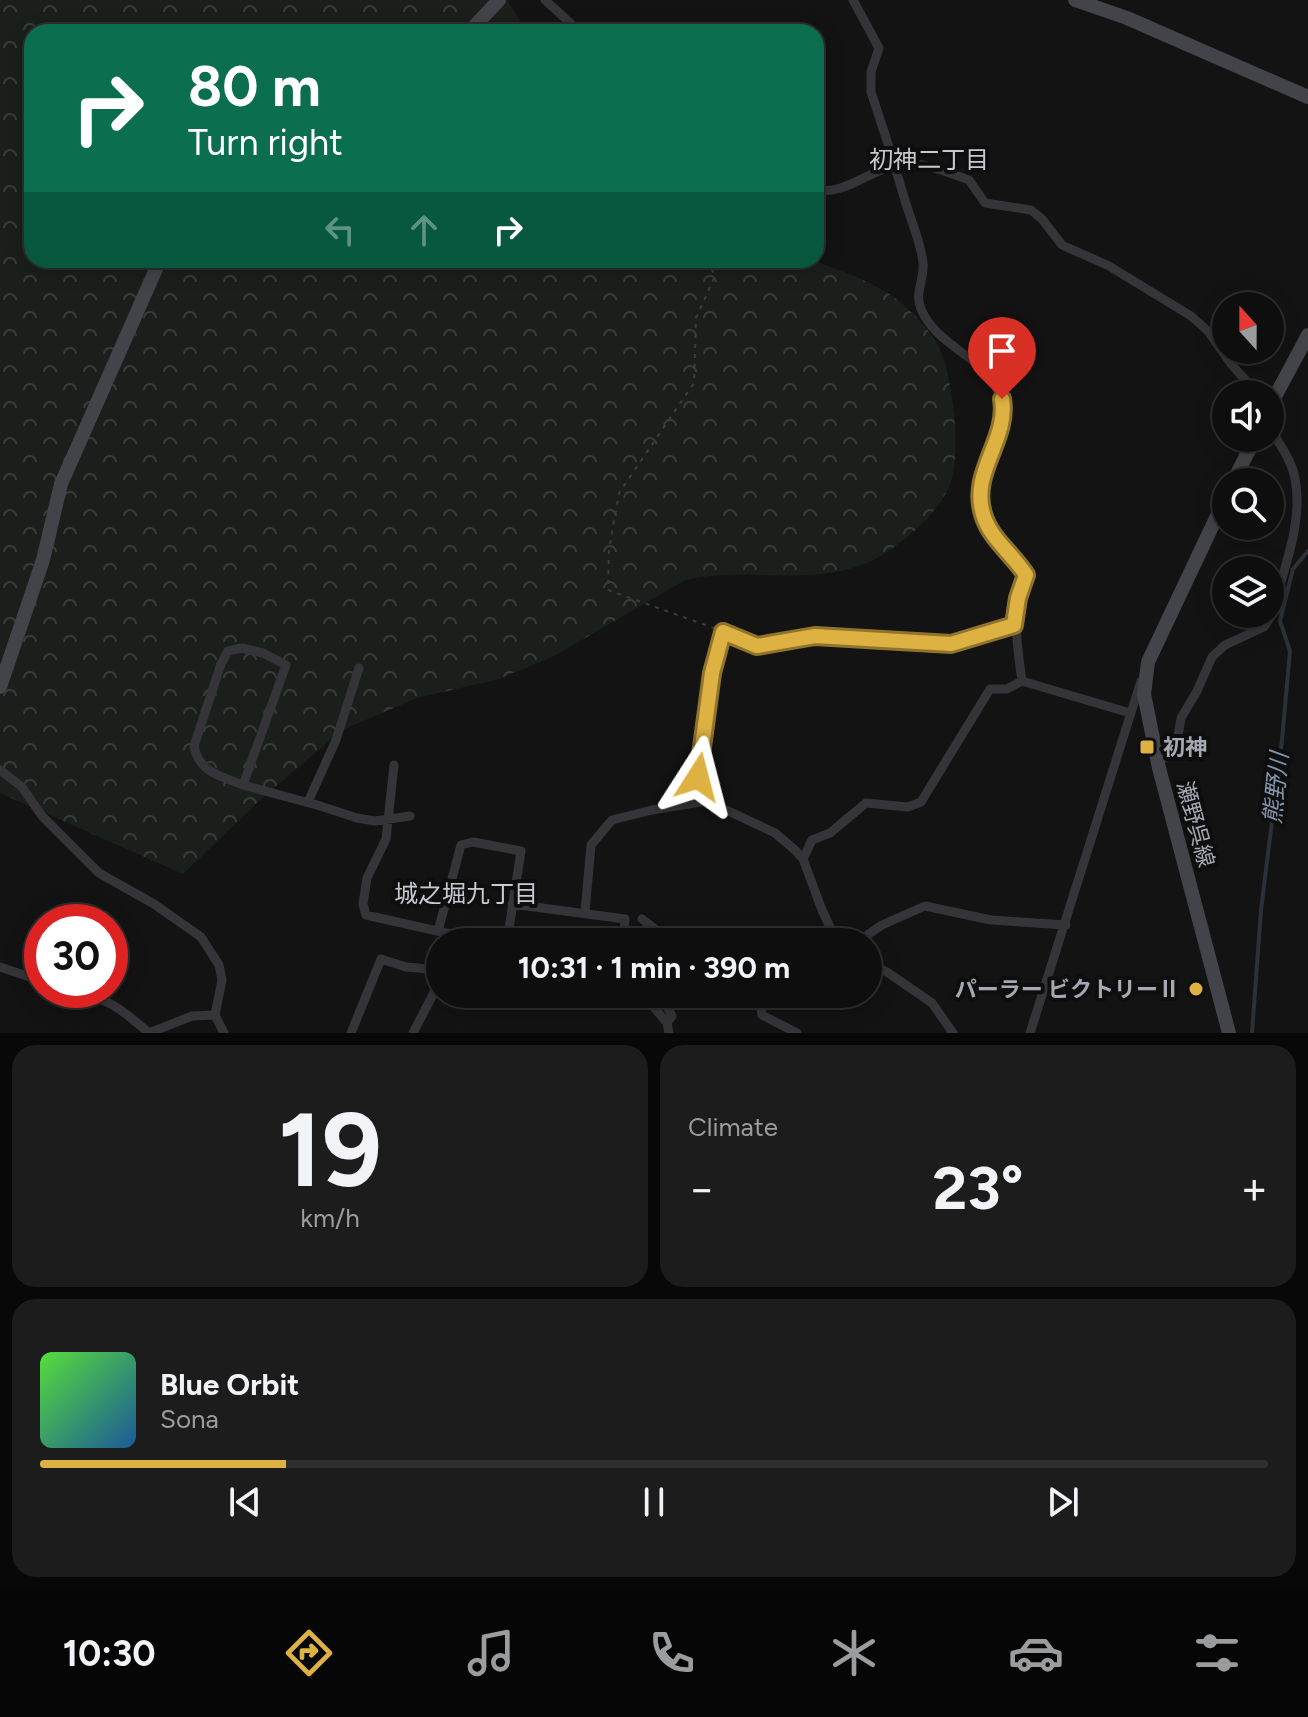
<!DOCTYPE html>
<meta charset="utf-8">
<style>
:root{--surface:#0e0e0f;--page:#1c1c1d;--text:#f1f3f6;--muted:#9b9c9e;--line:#2e2e2f;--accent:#ddb243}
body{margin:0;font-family:Figtree,"Noto Sans JP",sans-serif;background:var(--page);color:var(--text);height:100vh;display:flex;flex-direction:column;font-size:30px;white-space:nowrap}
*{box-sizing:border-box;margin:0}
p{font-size:26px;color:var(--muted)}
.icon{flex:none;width:44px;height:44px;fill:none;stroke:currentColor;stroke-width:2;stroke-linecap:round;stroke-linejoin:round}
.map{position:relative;height:1033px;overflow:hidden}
.panel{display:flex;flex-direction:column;gap:12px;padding:12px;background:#080808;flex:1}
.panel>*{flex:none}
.guide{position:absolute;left:24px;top:24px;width:800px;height:244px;border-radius:24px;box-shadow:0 4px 20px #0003,0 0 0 2px var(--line);background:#0b6e4f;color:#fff;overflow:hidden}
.needle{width:52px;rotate:339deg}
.tools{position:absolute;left:1212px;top:292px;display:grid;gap:16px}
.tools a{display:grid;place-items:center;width:72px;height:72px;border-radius:50%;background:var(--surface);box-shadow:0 4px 20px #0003,0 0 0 2px var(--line);font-size:40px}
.speed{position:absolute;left:24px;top:904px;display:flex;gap:16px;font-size:40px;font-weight:700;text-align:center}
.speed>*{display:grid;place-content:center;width:104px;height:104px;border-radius:50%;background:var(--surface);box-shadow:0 4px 20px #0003,0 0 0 2px var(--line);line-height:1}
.speed .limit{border:12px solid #d22;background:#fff;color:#111}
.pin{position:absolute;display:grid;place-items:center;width:68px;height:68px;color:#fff;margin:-82px -34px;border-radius:50% 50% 50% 0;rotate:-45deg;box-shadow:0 0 8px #0007}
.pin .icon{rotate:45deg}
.me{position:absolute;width:88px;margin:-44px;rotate:9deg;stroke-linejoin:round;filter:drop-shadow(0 0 6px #0008)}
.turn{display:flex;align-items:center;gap:28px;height:168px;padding:0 32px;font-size:36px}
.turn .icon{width:104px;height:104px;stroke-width:2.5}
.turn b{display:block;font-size:56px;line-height:68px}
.lanes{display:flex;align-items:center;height:76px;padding:0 32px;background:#0003;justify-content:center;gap:40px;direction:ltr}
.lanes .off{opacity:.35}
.big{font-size:60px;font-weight:700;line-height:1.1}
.panel .tile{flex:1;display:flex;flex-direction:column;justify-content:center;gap:12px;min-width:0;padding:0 28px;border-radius:24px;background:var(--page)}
.panel .dial{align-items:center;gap:0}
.dial b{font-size:104px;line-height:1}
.song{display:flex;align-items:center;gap:24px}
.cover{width:96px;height:96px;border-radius:12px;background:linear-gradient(135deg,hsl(110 70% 55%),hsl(210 70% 35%))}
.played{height:8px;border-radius:4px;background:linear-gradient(90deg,var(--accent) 20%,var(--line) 20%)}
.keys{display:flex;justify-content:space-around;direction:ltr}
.heat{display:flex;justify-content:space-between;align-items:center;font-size:44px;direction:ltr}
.panel .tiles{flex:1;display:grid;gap:12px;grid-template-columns:1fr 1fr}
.tile:last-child{grid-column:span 2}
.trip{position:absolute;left:426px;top:928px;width:456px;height:80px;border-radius:40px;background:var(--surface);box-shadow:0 4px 20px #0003,0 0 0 2px var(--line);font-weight:700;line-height:80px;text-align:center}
.tabs{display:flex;height:128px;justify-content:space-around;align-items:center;background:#060606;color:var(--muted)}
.tabs .icon{width:56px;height:56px}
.tabs .on{color:var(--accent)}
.tabs b{font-size:36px;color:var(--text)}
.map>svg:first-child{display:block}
.forest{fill:url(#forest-crowns)}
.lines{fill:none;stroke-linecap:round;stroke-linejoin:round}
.stream{stroke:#2b3137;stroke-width:4}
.path{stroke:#3b3c40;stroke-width:2;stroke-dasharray:4 6;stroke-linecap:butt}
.street{stroke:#353539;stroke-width:9}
.secondary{stroke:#434449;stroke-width:14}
.route-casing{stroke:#90742c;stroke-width:20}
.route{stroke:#ddb243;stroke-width:14}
.poi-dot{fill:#ddb243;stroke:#0e0e0f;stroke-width:3}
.labels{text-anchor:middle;stroke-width:8;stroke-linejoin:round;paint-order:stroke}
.poi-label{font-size:22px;font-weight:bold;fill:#a6a9b3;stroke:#0e0e0f;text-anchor:start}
.street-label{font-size:22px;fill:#a6a9b3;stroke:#0e0e0f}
.neighbourhood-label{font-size:24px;fill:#c7c9d0;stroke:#0e0e0f}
.water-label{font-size:24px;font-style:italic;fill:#8195ab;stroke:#0e0e0f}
</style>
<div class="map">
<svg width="1308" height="1033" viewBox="0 0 1308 1033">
<defs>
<pattern id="forest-crowns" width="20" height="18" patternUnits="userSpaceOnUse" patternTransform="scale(2)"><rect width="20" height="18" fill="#1a1f1b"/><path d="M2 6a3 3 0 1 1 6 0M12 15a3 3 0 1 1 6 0" fill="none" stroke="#383d3a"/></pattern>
</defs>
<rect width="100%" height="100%" fill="#131314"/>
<path class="forest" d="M0,0h507l20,32h-495v228h780c34,13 71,24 97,50 9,9 21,21 28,33 16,30 27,118 10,148 -13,25 -41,49 -65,64 -59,36 -134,10 -197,25l-131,76 -55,23 -82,19 -75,32 -83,71 -76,73 -183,-81z"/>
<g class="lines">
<path class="stream" d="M1252,1033l9,-123 21,-170 8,-89 -10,-30 13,-52 15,-18"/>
<path class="path" d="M707,260l8,16 -19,42 -2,65 -75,110 -10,56 -1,41 106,38"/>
<path class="street" d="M545,0l35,32
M853,0l26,48 -8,24v20c12,35 23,70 33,105 6,22 16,42 19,65 2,17 -9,31 -2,47 17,40 68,48 80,90 5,16 -4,43 -10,59 -3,7 -10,14 -11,22 -2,9 0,28 4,36 8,24 29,38 42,59 -14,42 -10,63 -4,106l108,32
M816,189c25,9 58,-22 85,-25 22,-3 48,9 68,16l16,23 46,7 11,9 20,26 47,21 82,50 17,15 23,33 27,30
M242,648l21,5 23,12 -43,120c-22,-9 -44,-12 -49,-39l27,-82 7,-13z
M1157,760l18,-6 6,-36 16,-27 15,-34 13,-12 39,-18 7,-11c11,-42 33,-94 24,-137 -3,-19 -16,-35 -25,-51
M394,765l-8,74 -19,39 -4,26 3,11 120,27
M0,770l22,17 20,29 57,57 55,31 47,33 18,28 3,15 -7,35 9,18
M243,785l70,19
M707,801l-9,-24 14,-104 11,-41 34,14 58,-10 136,8 63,-19
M308,802l28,-62 23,-72
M308,802l49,16 18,3 35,-5
M803,859l9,-19 18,-7 36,-30 42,4 13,-5 69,-113h17l15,-8
M512,904l113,15 -2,23
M585,912l6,-67 21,-25 40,-10 55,-9 68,32 20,17 8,9 19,51 15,32
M642,919l21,16 -4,7
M438,931l23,-86 12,-3 48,9 -14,91
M857,942l25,-17 43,-19 66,14 75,5
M868,963l19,9 45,31 21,30
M0,967l42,14
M70,990c39,9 49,17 79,43l43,-17 23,-1
M643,994l24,29 2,10
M661,994l11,22 -5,7
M759,994l3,21 35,18
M351,1033l30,-74 25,8 34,3
M413,1033l27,-52
M1030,1033l111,-352"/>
<path class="secondary" d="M1075,0l52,18 181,79
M469,32l30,-32
M1270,406l38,-71
M1233,482l22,-44
M1226,497l-78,165 -4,32 15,74 70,265
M0,687l43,-127 18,-76 99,-224"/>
</g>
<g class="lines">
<defs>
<path id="route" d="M698,777l14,-104 11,-41 34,14 58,-10 136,8 63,-19 4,-27 8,-23c-13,-21 -36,-36 -43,-61 -13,-42 26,-75 19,-115"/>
</defs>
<use href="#route" class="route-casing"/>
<use href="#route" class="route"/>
</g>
<g class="poi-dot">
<rect x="1139" y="739" width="16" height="16" rx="4"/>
<circle cx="1196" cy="989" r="8"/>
</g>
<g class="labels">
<g class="poi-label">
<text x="1163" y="755">初神</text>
<text x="1180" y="997" text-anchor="end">パーラー ビクトリーⅡ</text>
</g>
<g class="street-label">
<text transform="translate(1196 824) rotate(75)" y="8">瀬野呉線</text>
</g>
<g class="neighbourhood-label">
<text x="929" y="168">初神二丁目</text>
<text x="466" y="902">城之堀九丁目</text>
</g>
<g class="water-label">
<text transform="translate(1276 788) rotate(-84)" y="8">熊野川</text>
</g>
</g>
</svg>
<div class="tools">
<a><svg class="needle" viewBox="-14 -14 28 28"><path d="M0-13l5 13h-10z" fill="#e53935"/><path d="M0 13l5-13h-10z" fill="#9b9c9e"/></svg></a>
<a><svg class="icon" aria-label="sound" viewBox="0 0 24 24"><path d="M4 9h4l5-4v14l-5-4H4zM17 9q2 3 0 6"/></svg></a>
<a><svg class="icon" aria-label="search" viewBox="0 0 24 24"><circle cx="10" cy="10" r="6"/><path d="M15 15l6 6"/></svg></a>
<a><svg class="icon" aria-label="layers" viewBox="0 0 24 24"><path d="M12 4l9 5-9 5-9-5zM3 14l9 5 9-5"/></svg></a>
</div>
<div class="speed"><div class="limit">30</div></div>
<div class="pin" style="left:1002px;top:399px;background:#d93025"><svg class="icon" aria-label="arrive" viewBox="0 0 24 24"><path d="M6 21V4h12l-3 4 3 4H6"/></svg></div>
<svg class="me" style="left:698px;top:777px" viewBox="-20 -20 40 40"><path d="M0-17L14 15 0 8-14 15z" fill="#ddb243" stroke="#fff" stroke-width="4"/></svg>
<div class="trip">10:31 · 1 min · 390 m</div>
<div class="guide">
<div class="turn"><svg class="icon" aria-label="right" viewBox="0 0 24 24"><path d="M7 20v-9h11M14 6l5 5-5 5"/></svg><div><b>80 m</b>Turn right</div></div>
<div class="lanes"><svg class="icon off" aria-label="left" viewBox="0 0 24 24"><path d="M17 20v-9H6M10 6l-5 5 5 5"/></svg><svg class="icon off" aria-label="ahead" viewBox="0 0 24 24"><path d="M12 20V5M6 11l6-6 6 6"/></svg><svg class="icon" aria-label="right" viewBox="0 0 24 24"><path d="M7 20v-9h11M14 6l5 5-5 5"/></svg></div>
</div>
</div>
<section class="panel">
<div class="tiles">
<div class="tile dial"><b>19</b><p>km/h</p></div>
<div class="tile"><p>Climate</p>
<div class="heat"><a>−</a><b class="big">23°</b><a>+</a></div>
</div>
<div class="tile">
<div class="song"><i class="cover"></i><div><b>Blue Orbit</b><p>Sona</p></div></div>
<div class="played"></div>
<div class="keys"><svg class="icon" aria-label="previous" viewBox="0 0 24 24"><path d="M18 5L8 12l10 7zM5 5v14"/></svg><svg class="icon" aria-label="pause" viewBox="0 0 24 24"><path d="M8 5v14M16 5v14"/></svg><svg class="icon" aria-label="next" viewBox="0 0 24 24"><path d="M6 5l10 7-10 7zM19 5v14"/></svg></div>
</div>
</div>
</section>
<nav class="tabs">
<b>10:30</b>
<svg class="icon on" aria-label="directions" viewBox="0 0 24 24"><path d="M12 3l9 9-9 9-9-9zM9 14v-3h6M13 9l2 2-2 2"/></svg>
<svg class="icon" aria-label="music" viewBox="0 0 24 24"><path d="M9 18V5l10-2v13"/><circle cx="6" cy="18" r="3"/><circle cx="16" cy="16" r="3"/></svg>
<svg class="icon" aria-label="phone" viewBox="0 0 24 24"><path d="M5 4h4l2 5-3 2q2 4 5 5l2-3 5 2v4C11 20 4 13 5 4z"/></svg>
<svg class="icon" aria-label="climate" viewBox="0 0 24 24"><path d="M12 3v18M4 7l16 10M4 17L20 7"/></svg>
<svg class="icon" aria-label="car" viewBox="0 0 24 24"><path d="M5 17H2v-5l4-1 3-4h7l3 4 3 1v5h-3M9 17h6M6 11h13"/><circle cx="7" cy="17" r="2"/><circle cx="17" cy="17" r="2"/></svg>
<svg class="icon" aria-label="filters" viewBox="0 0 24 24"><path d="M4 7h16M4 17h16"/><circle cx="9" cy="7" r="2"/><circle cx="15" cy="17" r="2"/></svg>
</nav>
